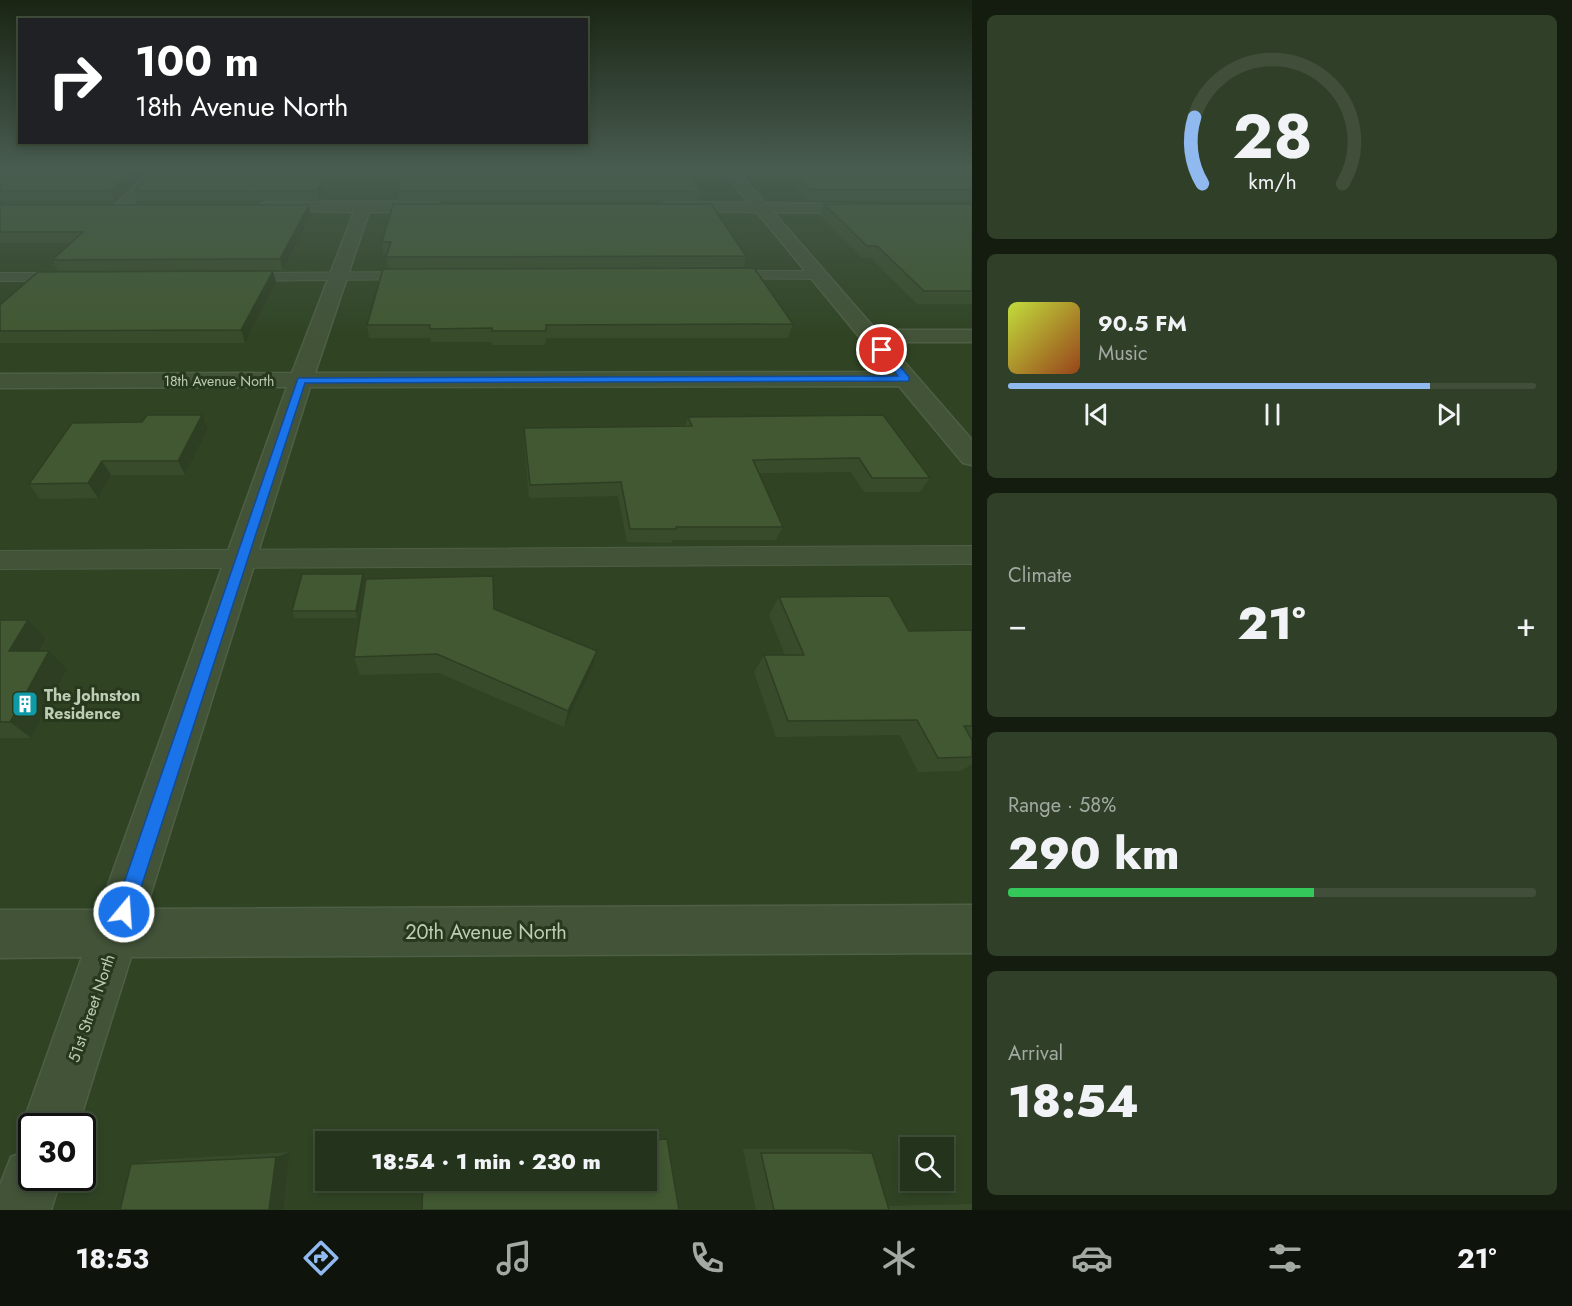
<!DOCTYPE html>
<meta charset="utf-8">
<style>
:root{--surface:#24331b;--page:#303f28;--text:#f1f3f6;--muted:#a3aaa3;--line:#414e3a;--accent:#90b9f0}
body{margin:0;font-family:Jost,sans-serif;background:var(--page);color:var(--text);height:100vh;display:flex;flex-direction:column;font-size:22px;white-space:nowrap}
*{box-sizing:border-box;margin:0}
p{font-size:20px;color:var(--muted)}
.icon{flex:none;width:33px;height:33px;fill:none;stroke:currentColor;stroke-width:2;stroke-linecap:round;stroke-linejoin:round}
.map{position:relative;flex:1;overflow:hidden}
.panel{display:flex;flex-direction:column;gap:15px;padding:15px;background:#141c0f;width:600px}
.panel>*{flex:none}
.guide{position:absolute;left:18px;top:18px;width:570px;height:126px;border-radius:0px;box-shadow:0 3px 9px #0003,0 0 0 2px var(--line);background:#202124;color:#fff;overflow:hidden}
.buttons{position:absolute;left:900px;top:1137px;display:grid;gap:12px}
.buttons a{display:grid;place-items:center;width:54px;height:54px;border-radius:0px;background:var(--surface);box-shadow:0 3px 9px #0003,0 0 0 2px var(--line);font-size:30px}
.speed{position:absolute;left:18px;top:1113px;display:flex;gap:12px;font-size:30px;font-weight:700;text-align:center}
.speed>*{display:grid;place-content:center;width:78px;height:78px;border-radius:50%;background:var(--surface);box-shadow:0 3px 9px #0003,0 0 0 2px var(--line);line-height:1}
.speed .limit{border:3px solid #111;border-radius:9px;background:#fff;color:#111}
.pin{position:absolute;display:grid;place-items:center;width:51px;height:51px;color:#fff;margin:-26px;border:3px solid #fff;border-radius:50%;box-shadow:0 2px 6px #0007}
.me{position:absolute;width:66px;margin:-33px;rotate:18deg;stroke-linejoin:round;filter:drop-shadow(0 0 4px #0008)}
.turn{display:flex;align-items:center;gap:21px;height:126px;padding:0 18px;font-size:27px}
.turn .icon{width:78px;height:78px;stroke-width:2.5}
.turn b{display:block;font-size:42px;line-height:51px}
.big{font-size:45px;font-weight:800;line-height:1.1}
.panel .widget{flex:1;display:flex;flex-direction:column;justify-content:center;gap:9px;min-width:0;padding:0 21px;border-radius:9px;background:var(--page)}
.panel .dial{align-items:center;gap:0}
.dial svg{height:156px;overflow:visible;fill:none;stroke:var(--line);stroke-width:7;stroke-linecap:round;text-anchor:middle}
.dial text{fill:var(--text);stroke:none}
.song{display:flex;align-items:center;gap:18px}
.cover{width:72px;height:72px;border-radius:9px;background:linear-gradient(135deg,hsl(70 70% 55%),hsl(20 70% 35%))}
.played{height:6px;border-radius:3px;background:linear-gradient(90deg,var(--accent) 80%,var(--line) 80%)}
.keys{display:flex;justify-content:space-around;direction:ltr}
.heat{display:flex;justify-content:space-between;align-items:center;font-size:33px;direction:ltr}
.charge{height:9px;border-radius:4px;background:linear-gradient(90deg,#34c759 58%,var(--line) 0)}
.trip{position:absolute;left:315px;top:1131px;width:342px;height:60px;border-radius:0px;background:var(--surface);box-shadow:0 3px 9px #0003,0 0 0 2px var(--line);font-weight:800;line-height:60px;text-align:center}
.dock{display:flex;height:96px;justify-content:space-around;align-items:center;background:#0e140b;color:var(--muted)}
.dock .icon{width:42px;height:42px}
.dock .on{color:var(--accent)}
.dock b{font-size:27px;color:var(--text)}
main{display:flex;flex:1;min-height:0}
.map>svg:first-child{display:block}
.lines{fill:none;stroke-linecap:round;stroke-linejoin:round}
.lane-casing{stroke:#4e5f45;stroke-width:2}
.street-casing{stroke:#4e5f45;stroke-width:3}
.lane{fill:#425338;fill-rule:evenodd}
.street{fill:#425338;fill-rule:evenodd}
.wall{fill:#384c2b}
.shaded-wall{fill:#2e3e23}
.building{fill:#415832;stroke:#2e3e23;stroke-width:1.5}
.route{fill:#1a73e8;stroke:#114b97;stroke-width:1.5}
.labels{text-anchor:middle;stroke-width:6;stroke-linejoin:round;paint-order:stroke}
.far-street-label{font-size:14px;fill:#bdcdb5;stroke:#27381d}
.poi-label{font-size:16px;font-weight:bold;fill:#bdcdb5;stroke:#27381d;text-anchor:start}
.street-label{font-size:16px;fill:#bdcdb5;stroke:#27381d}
.near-street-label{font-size:20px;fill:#bdcdb5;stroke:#27381d}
</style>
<main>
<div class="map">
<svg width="972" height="1210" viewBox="0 0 972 1210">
<rect width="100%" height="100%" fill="#304424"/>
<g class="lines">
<defs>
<path id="lane" d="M725,271h93l7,4 -7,4 -98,-1 -2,-3 2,-3z
M416,272l5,1 2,3 -2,3 -179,2 -7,-4 7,-4z
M0,273h65l7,4 -7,4h-65z
M972,546v18l-972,5v-18z"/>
<path id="street" d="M155,166h15l-44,44h-10l-3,-3 3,-3z
M719,166h14l32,37 108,2 3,3 -3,3 -5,2 -95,-1 103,118h96v12h-85l85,98v25l-9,-2 -64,-77 -589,1 -164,522 826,-4v48l-841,4 -53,169h-46l-2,20 -8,-20 60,-169 -82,1v-48h99l188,-523 -287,1v-14l292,-1 62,-161 -93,-2 -3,-3 3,-3 5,-2h170l8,5 -8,5h-67l-54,161 573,-1 -131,-160 -94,-2 -3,-3 3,-3 5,-2 81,1z
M32,1149v29h29l-10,32h-51v-25l11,-28z"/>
</defs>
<use href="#lane" class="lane-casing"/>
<use href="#street" class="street-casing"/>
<use href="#lane" class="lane"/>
<use href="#street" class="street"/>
</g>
<path class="wall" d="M0,166h153l-38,35h-115z
M160,166l541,25 -2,10h-301v-11h-74l-5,11h-181l-3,-10z
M773,166h199v35h-166z
M824,204h148v100h-55l-46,-46h-9l-42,-43z
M0,205l311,10 -28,55 -225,1 -6,-11 20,-17h-72z
M382,242l364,14 -3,12 50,56 -5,14h-242l-1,7h-53v-3h-61l-1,-4h-61l-2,-13 21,-56 -2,-12 1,-3h-4z
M276,282l-31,61h-245v-38z
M883,415l47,63 -10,14h-56l-13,-20 -92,1 24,54 -7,13h-103l-1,3 -45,-1 -9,-46 -89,2 -5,-56v-14l161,-2 3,-9z
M72,423l136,6 -23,46h-74l-13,23 -58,1 -11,-15z
M364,581l-7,37h-62l-3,-7z
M779,597l130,34 63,-1v134l-11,7 -43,1 -18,-37 -124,2 -22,-65 10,-17h21l-16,-40z
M494,609l98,60 -28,58 -125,-54 -79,2 -6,-18z
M0,620h28l18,19 -6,12 27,18 -36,69h-31z
M655,1136l12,3 -21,3h-128z
M743,1149h103l26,4 16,53 84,-2v6h-216z
M290,1152l-7,58 -152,-46 24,-4z"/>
<path class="shaded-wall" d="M140,166h13l-38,35 -4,-10z
M323,181l1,9 -5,11 -2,-10z
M309,205l2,10 -28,55 -3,-11z
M273,271l3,11 -31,61 -4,-13z
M202,415l6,14 -23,46 -7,-14z
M102,461l9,14 -13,23 -10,-15z
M363,574l1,7 -7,37 -1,-7z
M28,620l18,19 -17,31 -20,-19z
M49,651l18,18 -36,69 -21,-16z
M597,651l-5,18 -28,58 4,-16z
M290,1152l-7,58h-14l7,-53z"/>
<path class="building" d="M0,166h140l-29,25h-111z
M160,166h524l17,25h-304l3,-10h-77l-6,10h-182z
M786,166h186v24h-162z
M393,204h318l35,52 -360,1 5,-15h-9z
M824,204h148v87h-48l-47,-45h-10z
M0,205h309l-29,54 -228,1 31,-28h-83z
M754,268l39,56 -247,1v6h-54v-3l-62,1v-4h-63l16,-56z
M273,271l-32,59 -241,1v-26l38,-33z
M147,415h55l-24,46h-76l-14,22 -59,1 43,-61 70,-1z
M883,415l47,63h-58l-13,-20 -106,2 30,67h-107v2h-46l-9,-47 -91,3 -6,-57 168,-2 -4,-9z
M302,574h61l-7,37h-64z
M493,576l1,33 103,42 -29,60 -131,-57 -83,3 12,-78z
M889,596l20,35 63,-1v96h-8l8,14v17l-34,1 -21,-38 -129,1 -24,-66h40l-25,-58z
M0,620h28l-19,31h40l-39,71h-10z
M667,1139l12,71h-257l1,-30h223v-38h-35z
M761,1153h111l17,57h-115z
M276,1157l-7,53h-149l11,-46z"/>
<linearGradient id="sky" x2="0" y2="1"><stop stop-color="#1a2514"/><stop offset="0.5" stop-color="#485c50"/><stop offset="1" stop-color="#485c50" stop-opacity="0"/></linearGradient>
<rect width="972" height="335" fill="url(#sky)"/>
<path class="route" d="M879,348h6l24,29v4l-604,2 -172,529 -3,6 -6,3 -7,-3 -3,-6 184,-534 600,-2 -20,-26z"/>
<defs>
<symbol id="building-square" viewBox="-11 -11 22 22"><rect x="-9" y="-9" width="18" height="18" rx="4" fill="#0f9aa8" stroke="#27381d"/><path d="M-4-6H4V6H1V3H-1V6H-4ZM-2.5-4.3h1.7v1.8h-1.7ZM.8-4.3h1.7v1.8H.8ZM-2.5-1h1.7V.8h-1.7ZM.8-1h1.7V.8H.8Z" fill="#fff"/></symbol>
</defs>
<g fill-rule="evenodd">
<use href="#building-square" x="10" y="689" width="30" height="30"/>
</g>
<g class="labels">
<g class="far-street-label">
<text x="219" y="386">18th Avenue North</text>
</g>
<g class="poi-label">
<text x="44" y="701">The Johnston<tspan x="44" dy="18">Residence</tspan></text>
</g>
<g class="street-label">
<text transform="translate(91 1008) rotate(-71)" y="6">51st Street North</text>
</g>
<g class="near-street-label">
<text x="486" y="939">20th Avenue North</text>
</g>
</g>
</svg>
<div class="buttons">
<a><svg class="icon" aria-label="search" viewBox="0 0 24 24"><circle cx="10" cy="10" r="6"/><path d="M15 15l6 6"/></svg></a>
</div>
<div class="speed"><div class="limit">30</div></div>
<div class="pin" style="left:882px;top:350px;background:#d93025"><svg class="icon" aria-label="arrive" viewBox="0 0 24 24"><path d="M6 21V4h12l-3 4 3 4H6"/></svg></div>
<svg class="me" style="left:124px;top:912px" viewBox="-20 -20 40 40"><circle r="17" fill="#1a73e8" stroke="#fff" stroke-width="3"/><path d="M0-11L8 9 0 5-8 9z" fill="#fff"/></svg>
<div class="trip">18:54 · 1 min · 230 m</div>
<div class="guide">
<div class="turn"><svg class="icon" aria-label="right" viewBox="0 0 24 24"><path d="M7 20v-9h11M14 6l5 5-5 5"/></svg><div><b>100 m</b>18th Avenue North</div></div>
</div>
</div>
<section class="panel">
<div class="widget dial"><svg viewBox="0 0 100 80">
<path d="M14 69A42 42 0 1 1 86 69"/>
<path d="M14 69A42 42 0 0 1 10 35" stroke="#90b9f0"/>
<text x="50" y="56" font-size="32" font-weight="700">28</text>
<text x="50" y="72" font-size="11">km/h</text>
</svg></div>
<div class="widget">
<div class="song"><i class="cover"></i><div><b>90.5 FM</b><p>Music</p></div></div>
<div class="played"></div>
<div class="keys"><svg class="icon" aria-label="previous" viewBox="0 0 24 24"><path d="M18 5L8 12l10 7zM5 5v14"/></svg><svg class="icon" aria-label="pause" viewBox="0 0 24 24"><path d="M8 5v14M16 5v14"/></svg><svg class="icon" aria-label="next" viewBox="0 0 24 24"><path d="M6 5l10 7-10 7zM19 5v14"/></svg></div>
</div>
<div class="widget"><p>Climate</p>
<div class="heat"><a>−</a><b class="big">21°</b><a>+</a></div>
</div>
<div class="widget"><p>Range · 58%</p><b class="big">290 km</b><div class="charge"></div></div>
<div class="widget"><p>Arrival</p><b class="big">18:54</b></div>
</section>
</main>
<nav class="dock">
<b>18:53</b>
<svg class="icon on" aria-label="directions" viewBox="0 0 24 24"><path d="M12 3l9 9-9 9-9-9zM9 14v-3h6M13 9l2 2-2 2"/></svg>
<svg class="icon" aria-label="music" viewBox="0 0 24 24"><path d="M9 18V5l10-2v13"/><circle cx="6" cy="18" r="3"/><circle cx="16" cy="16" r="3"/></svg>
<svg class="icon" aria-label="phone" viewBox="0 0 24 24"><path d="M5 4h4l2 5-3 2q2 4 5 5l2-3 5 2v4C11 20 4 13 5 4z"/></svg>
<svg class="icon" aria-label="climate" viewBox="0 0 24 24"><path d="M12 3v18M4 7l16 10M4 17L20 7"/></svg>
<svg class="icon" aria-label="car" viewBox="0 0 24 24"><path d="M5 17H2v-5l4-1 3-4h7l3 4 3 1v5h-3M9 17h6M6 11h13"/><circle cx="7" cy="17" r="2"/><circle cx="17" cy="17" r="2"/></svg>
<svg class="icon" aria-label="filters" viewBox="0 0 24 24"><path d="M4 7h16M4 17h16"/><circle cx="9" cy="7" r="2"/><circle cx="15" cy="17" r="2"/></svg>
<b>21°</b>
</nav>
